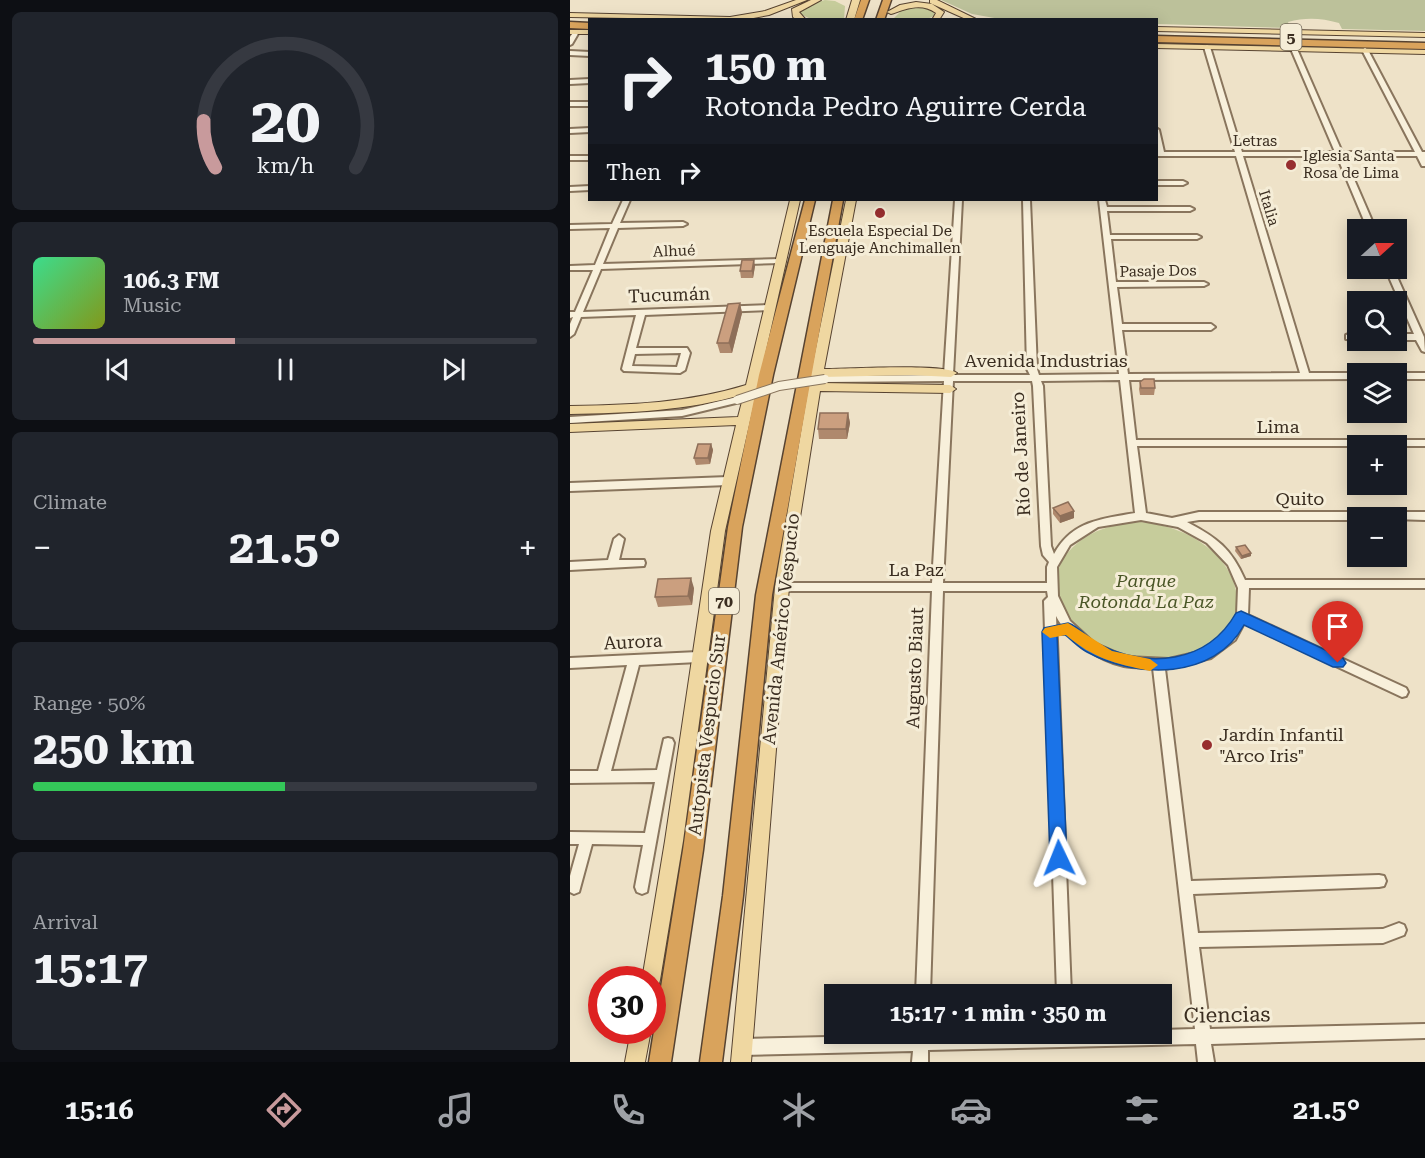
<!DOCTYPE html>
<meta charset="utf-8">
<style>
:root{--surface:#171b24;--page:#20242c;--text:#f1f3f6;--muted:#9ea1a6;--line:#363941;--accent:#c89a9c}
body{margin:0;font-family:"Roboto Serif",serif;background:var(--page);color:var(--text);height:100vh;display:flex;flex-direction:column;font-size:22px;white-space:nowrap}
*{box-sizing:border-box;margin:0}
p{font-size:20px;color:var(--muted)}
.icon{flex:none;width:33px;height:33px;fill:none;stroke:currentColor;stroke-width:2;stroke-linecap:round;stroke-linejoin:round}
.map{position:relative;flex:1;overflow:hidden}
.details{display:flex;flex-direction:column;gap:12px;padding:12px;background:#0d0f14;width:570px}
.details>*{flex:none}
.top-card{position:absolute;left:18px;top:18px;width:570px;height:183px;border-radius:0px;box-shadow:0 3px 15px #0003;background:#171b24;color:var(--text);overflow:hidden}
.needle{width:39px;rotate:69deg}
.fabs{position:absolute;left:777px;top:219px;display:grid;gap:12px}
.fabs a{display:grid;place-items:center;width:60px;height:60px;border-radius:0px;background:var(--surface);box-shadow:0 3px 15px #0003;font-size:30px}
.speed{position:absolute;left:18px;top:966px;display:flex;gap:12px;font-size:30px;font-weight:700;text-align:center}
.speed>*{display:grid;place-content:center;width:78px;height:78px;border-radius:50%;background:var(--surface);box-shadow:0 3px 15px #0003;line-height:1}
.speed .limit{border:9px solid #d22;background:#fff;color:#111}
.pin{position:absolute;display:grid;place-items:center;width:51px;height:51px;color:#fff;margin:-62px -26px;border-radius:50% 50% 50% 0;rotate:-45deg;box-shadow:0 0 6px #0007}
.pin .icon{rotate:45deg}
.me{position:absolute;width:66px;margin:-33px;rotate:358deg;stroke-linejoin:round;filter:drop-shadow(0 0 4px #0008)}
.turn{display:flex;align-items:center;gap:21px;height:126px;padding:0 18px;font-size:27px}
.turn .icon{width:78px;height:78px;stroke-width:2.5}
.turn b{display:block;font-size:42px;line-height:51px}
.then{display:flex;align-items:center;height:57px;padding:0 18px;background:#0003;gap:12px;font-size:22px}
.big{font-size:45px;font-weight:700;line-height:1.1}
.details .tile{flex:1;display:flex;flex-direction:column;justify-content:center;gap:9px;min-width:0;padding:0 21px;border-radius:9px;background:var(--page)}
.details .dial{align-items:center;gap:0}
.dial svg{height:156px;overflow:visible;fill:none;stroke:var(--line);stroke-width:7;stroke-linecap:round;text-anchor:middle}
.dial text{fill:var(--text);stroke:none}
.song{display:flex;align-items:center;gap:18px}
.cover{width:72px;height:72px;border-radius:9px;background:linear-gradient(135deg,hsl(150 70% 55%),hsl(70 70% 35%))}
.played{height:6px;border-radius:3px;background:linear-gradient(90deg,var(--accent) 40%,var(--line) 40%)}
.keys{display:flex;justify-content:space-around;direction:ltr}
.heat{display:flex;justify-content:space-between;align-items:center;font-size:33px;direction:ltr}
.charge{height:9px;border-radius:4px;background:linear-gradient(90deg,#34c759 50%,var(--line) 0)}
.trip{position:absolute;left:254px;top:984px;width:348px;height:60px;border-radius:0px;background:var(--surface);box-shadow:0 3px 15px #0003;font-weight:700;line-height:60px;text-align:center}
.menu{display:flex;height:96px;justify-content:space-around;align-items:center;background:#090b0e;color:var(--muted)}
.menu .icon{width:42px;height:42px}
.menu .selected{color:var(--accent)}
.menu b{font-size:27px;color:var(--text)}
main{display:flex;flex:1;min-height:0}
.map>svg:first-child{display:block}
.green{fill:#c6cc9b}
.cemetery{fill:#bcc19a}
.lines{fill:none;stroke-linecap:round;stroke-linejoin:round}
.minor-casing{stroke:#89755d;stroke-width:4}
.major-casing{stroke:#574331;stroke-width:2}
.highway-casing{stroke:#574331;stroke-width:3}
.minor{fill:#f8f0db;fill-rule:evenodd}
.major{fill:#efd7a1;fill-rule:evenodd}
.highway{fill:#d9a35c;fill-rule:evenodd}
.minor-bridge-casing{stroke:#89755d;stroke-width:10;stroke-linecap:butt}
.minor-bridge{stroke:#f8f0db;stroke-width:8}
.wall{fill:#af896d}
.shaded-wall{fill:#8e6f59}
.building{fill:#cb9f7f;stroke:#8e6f59;stroke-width:1.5}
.route{fill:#1a73e8;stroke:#114b97;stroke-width:1.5}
.slow{fill:#f59e0b}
.poi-dot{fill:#972e2f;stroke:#f5edd7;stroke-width:2}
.labels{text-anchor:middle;stroke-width:6;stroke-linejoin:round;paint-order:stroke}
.far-street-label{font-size:15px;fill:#3a2d20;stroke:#f5edd7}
.far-poi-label{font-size:15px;fill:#3a2d20;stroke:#f5edd7;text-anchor:start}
.shield{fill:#f5edd7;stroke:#726757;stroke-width:1.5}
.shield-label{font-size:16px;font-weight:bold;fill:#3a2d20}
.street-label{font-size:18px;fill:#3a2d20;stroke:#f5edd7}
.park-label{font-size:18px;font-style:italic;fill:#4a5627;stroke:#f5edd7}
.poi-label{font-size:18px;fill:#3a2d20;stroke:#f5edd7;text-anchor:start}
.near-street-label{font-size:21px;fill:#3a2d20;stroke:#f5edd7}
</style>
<main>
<section class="details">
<div class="tile dial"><svg viewBox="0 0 100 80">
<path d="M14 69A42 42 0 1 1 86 69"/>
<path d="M14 69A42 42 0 0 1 8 45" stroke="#c89a9c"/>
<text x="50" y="56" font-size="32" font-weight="700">20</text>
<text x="50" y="72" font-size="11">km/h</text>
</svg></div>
<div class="tile">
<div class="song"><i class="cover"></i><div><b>106.3 FM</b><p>Music</p></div></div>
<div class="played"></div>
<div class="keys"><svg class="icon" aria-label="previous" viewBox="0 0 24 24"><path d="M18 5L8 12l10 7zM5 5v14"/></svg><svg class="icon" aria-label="pause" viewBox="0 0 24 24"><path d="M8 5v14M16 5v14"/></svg><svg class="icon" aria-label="next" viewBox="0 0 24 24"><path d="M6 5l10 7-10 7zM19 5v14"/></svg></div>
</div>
<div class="tile"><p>Climate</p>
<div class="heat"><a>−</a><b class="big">21.5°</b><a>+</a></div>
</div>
<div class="tile"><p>Range · 50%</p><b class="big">250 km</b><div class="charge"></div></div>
<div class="tile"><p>Arrival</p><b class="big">15:17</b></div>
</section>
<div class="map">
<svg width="855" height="1062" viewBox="0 0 855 1062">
<rect width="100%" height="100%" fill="#eee2c8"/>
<path class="green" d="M255,0l10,1 10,5 -1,13h-33l-11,-5 -1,-2 15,-9z
M348,6l16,4v6l-7,3 -35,1 10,-10z
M570,522c105,9 142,121 24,139 -17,2 -38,-3 -53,-9 -88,-39 -65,-126 29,-130z"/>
<path class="cemetery" d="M371,0h484v31l-83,-2 -3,-6c-18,-5 -33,-6 -51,-1l2,6 -133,-4 -1,-4 -156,-1 -28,-5z"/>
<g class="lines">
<defs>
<path id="minor" d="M4,31l5,1 -7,12 -2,1v-8z
M637,45l3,2 32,105h93l-44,-103 3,-2 3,2 45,103h73l-53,-102 3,-2 3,2 54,102h3v14h-3l-5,-10h-73l32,74h-8l-31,-74h-94l66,217h49l1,1h-1v5l-229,1 7,60h289v6h-288l9,67 26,5 27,-6h226v8l-67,-2v2h-159l-12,2c30,16 44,26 58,58h180v8h-176l-1,27 158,73 2,4 -2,4 -4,1 -158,-74 -9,17 -24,18 -46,11 26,212 188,-6 5,1 2,5 -2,5 -5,1 -186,7 5,39 185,-4 16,-6 5,2 2,5 -2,5 -21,8 -184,4 11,82 215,-5v14l-214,6 3,18h-16l-2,-18 -268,6v12h-16l1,-11 -170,4 -5,-3 -3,-5 3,-5 5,-3 171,-4 1,-1h14v1l232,-1v-4l34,-1 -42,-361c-9,-1 -19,0 -29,-2 -26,-6 -56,-26 -68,-50l15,378h-14l-13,-393 4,-4 -1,-6h-104l-13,403h-14l16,-403h-150l-4,-1 -2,-3 2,-3 4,-1h150l12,-202 -119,1 -5,-3 5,-3 119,-1 11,-175h7l-9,175h77l-3,-6 -4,-169h7l7,169 2,6 80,-1 -20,-174h6l2,7h83l4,2 -4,2h-83l3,24h87l4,2 -4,2h-86l5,43h88l4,2 -4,2 -87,1 5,37h89l4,3 -4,3h-89l6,44 172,-1 -64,-217h-80v-28l3,2 5,22h71l-31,-105zM550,380l15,133c-34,6 -63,8 -81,41l-3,-8 -8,-160 -2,-5zM383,381h79l1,5 8,160 2,9 6,7 -2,5v16h-104zM571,520l37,7 29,16 21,22 10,23 -1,26 -10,20 -24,17 -34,8 -43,-2 -32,-14 -24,-22 -12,-25 -1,-29 13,-22 28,-18z
M0,51l20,1v4l-20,-1z
M20,79v4l-20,1v-4z
M0,102h20v4h-20z
M20,128v4l-20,1v-4z
M0,156h20v4h-20z
M586,181h27l4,2 -4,2h-27z
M20,186v4l-20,1v-4z
M53,200h7l-10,23 63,-1 4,2 -4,2 -65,2 -15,36 177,-5 4,2 -4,2 -179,6 -18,43 186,-7 4,3 -1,2 -127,5 -9,33h51l3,5 -5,17 -5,3 -56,-2 -2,-2 14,-54 -55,2 -7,17 -4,3v-13l3,-7 -3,1v-6h5l18,-42h-23v-4l25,-1 15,-37 -40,1v-4l42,-1zM111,353l-4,14 -45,-1 3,-12z
M815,268h8l31,69 1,15 -3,-1 -6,-11h-20v-6h18z
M779,334h9v6l-12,-1v-4z
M826,373h29v6h-29v-5h-1z
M167,397l5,3 -2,2 -58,14 -112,7v-6l112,-7z
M158,477l5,4 -5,4 -158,6v-8z
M49,535l5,4 -5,21h25l1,3 -1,3 -74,4v-8l38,-2 6,-21z
M128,652l4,2 2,3 -2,3 -4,2 -59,3 -28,106 46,-1 7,-31 4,-1 4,1 2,4 -27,149 -5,2 -5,-2 -2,-5 8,-42 -51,-1 -13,48 -5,2 -4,-2v-16l9,-32h-9v-12l75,1 10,-51 -85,1v-12h28l29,-106 -57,3v-10z"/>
<path id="major" d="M226,0h11l-38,15 -26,5 -173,-3v-4l160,4 35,-6z
M241,0h10l-22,12 7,8h-9l-4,-3 -1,-8z
M282,0h8l-6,20h-8z
M360,0h7l41,20h-10l-38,-17z
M346,2l16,2 12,8 -5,8h-7l4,-7c-15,-11 -30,-4 -45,1l-4,-2 13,-7z
M586,27l269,6v4l-269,-6z
M0,30h20v4h-20z
M586,44l269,6v4l-269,-6z
M220,200h10l-75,331 -42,310 -23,139 -2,7 -6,2v-9h-10l23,-139 46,-310 25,-106 -166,7v-8l168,-7 6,-23c-57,17 -115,19 -174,20v-8c60,-1 118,-3 176,-21z
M276,200h10l-32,169c21,0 121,-6 133,4l-6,4 -39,-2 -90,2 -1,6 129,2 6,4 -6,4 -130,-2 -31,196 -38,475h-20l44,-475 36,-214z
M61,1030h20l-6,32h-20z"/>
<path id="highway" d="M291,0h8l-7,20h-8z
M313,0h8l-7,20h-8z
M0,22l20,1v6l-20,-1z
M586,36l269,7v6l-269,-7z
M235,200h10l-42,175 -31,152 -39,323 -32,212h-22l34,-212 45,-323 31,-152z
M263,200h10l-71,395 -29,301 -21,166h-22l23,-166 33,-301z"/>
</defs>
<use href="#minor" class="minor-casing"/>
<use href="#major" class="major-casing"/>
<use href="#highway" class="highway-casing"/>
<use href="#minor" class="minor"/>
<use href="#major" class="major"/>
<use href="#highway" class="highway"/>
<defs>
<path id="minor-bridge" d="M167,400l42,-14 46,-7"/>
</defs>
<use href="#minor-bridge" class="minor-bridge-casing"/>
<use href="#minor-bridge" class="minor-bridge"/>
</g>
<path class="wall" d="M185,266l-2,12h-12l-1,-7z
M170,303l2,10 -10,40h-12l-3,-10z
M570,382l15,6 -1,7h-14l-1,-6z
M278,413l2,10 -3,16h-28l-1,-10z
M141,444l2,6 -3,14 -14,1 -2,-7z
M483,508l21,3v7l-14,5 -7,-9z
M666,547l15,6v3l-10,3 -6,-8z
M124,588l-2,17 -34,2 -3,-10z"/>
<path class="shaded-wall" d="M184,260l1,6 -2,12 -1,-7z
M170,303l2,10 -10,40 -3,-10z
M278,413l2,10 -3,16 -1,-10z
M141,444l2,6 -3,14 -2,-6z
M504,511v7l-14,5v-7z
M681,553v3l-10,3 1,-3z
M121,578l3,10 -2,17 -4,-9z"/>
<path class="building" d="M172,260h12l-2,11h-12z
M170,303l-11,40h-12l11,-39z
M574,379h10l1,9h-14l-1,-6z
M250,413h28l-2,16h-28z
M128,444h13l-3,14h-14z
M498,502l6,9 -14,5 -7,-8z
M675,545l6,8 -9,3 -6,-9z
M121,578l-3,18 -33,1 3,-18z"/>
<path class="route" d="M671,611l102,47 3,5 -3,4h-10l-89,-42c-30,55 -107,54 -157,27 -8,-4 -15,-12 -22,-17h-8l10,223 -2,6 -6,2 -6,-2 -3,-6 -8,-226 2,-4 24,-5c12,4 19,15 30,21 50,25 109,20 138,-31z"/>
<path class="slow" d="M498,623l44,28 38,8 8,6 -8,6c-36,-8 -56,-12 -84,-36l-16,3 -8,-6 3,-4z"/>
<g class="poi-dot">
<circle cx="721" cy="165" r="6"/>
<circle cx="310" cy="213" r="6"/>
<circle cx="637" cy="745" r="6"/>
</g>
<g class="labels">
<g class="far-street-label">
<text x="685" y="146">Letras</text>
<text transform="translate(699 208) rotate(73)" y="5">Italia</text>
<text transform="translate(104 251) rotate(-2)" y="5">Alhué</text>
<text transform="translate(588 271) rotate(-1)" y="5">Pasaje Dos</text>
</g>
<g class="far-poi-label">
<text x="733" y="161">Iglesia Santa<tspan x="733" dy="17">Rosa de Lima</tspan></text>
<text x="310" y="236" text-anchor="middle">Escuela Especial De<tspan x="310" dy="17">Lenguaje Anchimallen</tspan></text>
</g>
<g class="shield">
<rect x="710.5" y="24" width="21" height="26" rx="4.5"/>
<rect x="139" y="588" width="30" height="26" rx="4.5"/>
</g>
<g class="shield-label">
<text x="721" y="43">5</text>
<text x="154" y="607">70</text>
</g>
<g class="street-label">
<text transform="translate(99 295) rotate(-2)" y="6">Tucumán</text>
<text x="476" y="367">Avenida Industrias</text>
<text x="708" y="433">Lima</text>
<text transform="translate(451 454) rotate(-93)" y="6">Río de Janeiro</text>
<text x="730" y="505">Quito</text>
<text x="346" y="576">La Paz</text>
<text transform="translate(211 629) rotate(-84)" y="6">Avenida Américo Vespucio</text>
<text transform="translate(63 642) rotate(-3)" y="6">Aurora</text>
<text transform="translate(345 668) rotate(-88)" y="6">Augusto Biaut</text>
<text transform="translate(137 735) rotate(-83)" y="6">Autopista Vespucio Sur</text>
</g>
<g class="park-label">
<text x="576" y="587">Parque<tspan x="576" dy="21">Rotonda La Paz</tspan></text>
</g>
<g class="poi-label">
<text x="649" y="741">Jardín Infantil<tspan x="649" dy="21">"Arco Iris"</tspan></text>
</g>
<g class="near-street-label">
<text transform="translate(657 1015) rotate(-1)" y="7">Ciencias</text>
</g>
</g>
</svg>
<div class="fabs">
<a><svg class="needle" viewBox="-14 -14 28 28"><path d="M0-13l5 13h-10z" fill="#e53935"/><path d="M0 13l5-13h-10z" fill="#9ea1a6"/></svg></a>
<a><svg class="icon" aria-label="search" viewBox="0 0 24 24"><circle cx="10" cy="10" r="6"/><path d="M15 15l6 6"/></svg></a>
<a><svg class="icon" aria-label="layers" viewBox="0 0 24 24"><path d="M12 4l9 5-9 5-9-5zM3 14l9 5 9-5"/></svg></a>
<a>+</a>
<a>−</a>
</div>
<div class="speed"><div class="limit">30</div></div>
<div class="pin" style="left:768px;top:663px;background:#d93025"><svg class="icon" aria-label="arrive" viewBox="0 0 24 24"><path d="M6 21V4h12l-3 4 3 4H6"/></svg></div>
<svg class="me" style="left:489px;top:858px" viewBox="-20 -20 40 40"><path d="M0-17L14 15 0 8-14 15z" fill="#1a73e8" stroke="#fff" stroke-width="4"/></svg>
<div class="trip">15:17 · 1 min · 350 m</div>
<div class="top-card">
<div class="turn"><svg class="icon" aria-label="right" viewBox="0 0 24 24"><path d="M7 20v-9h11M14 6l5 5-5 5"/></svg><div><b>150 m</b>Rotonda Pedro Aguirre Cerda</div></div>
<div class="then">Then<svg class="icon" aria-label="right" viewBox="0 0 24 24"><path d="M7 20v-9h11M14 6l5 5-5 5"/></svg></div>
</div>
</div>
</main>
<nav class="menu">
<b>15:16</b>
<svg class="icon selected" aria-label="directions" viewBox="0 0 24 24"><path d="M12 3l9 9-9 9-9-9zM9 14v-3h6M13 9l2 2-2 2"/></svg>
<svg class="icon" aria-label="music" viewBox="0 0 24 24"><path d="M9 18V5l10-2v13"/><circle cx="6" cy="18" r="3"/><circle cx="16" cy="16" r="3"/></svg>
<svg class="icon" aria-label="phone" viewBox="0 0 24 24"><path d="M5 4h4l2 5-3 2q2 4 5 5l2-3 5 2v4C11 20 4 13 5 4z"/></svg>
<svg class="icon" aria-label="climate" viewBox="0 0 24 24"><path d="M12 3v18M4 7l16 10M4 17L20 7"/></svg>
<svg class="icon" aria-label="car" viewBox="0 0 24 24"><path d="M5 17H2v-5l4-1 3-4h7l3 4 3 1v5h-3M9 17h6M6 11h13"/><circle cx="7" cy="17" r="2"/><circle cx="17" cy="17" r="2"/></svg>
<svg class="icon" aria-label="filters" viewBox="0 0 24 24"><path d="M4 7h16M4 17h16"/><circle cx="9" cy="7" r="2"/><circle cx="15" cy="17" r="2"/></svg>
<b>21.5°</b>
</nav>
